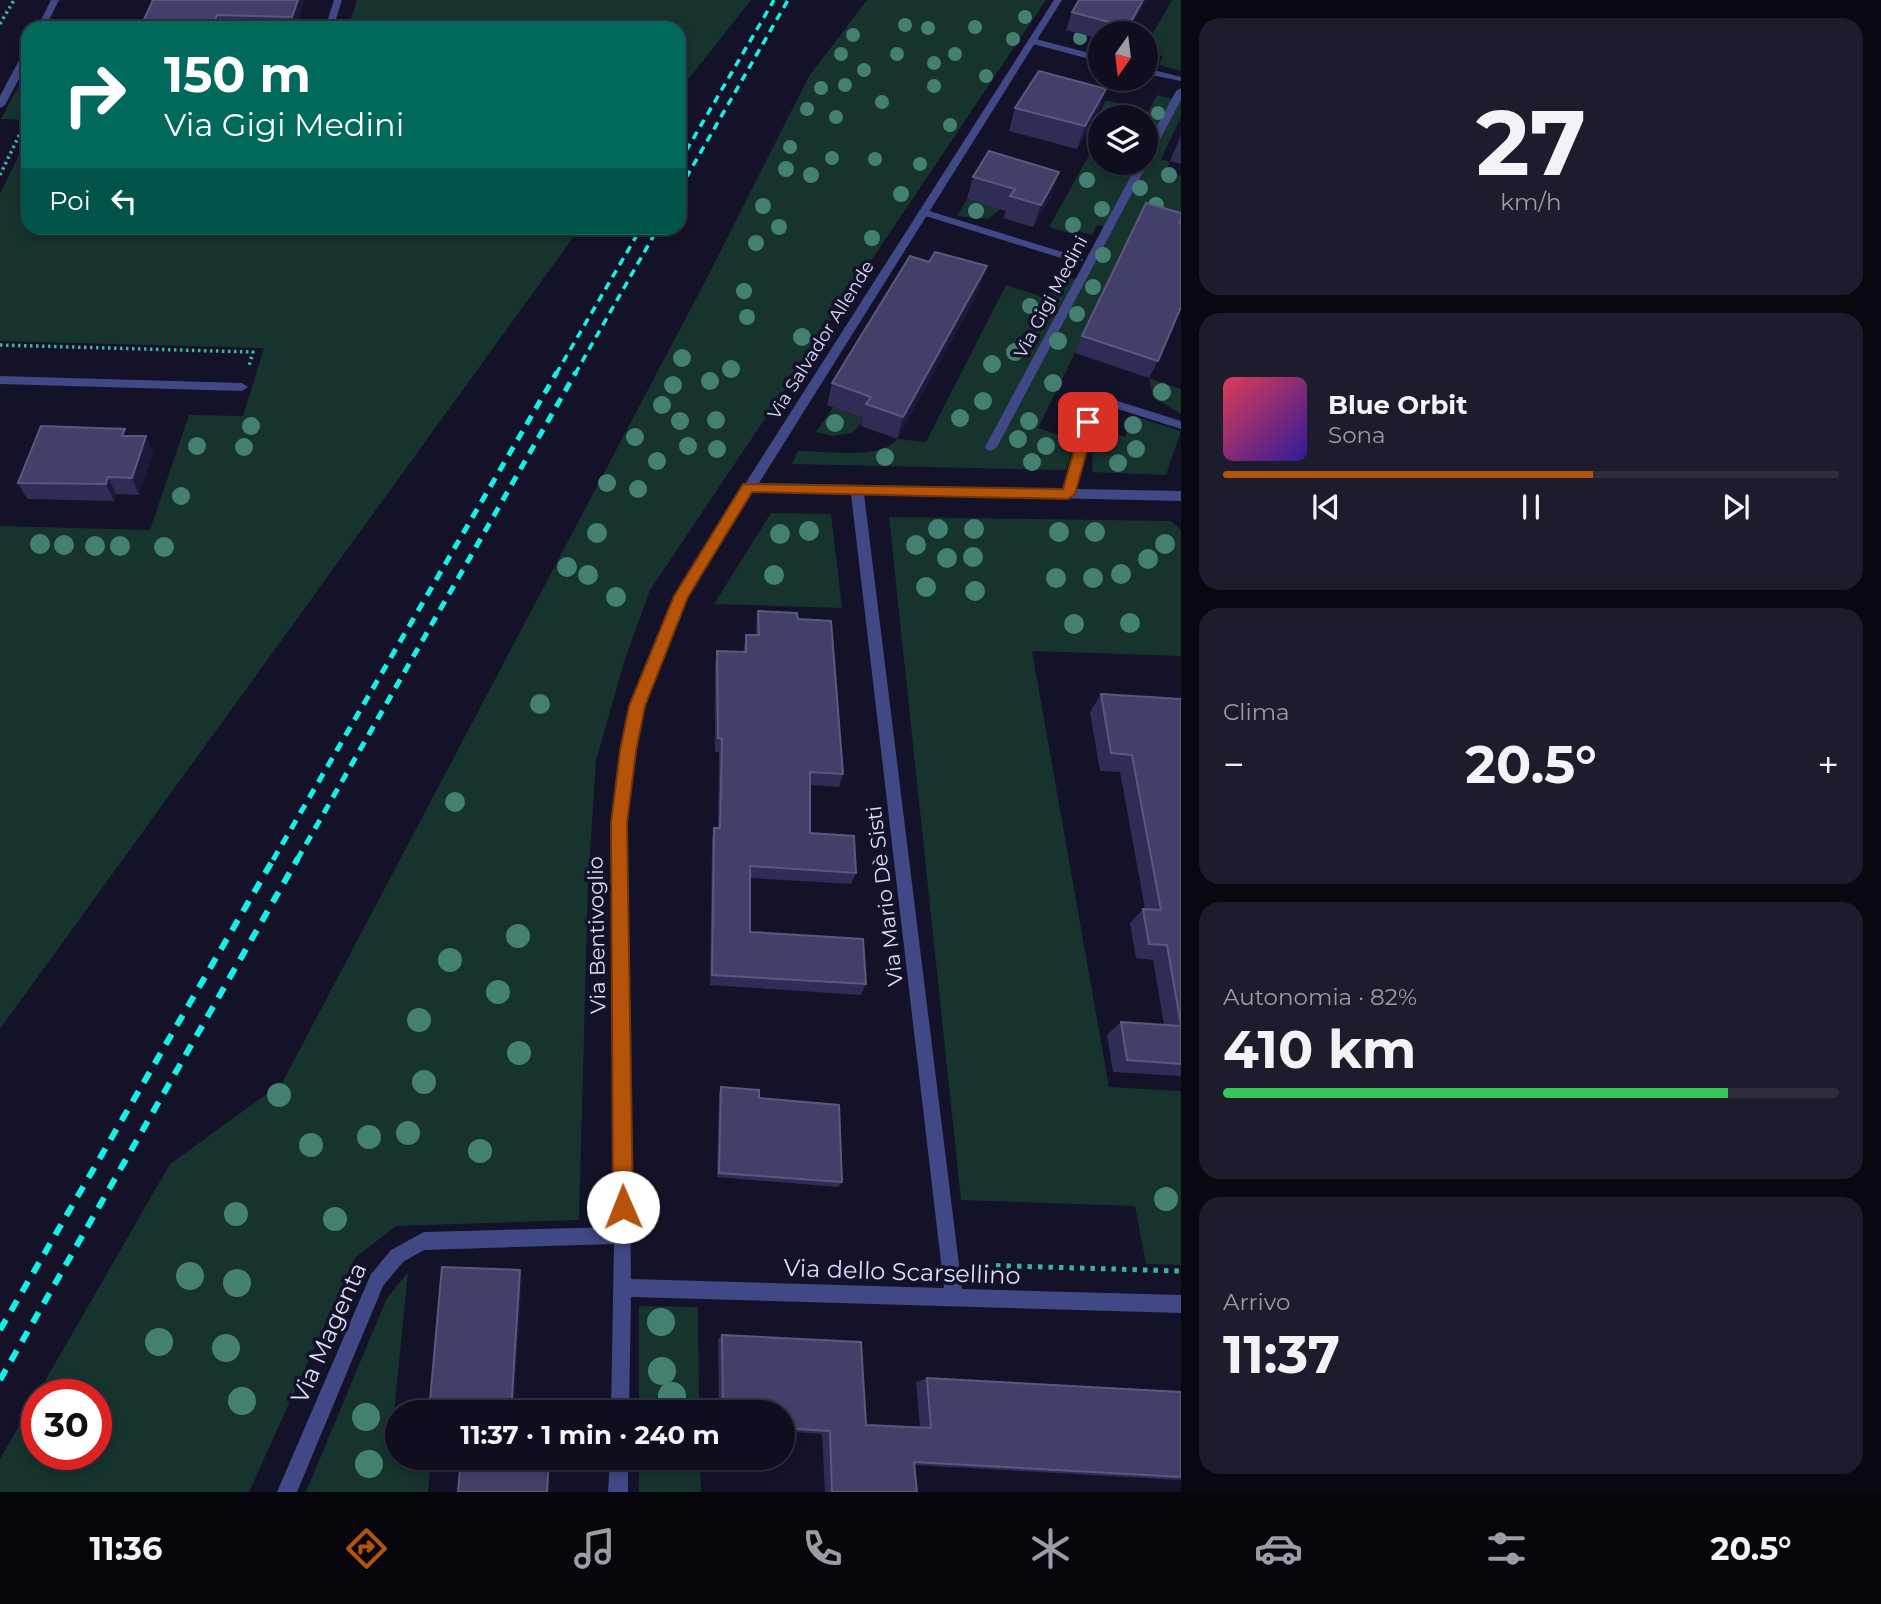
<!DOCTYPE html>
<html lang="it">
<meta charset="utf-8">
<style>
:root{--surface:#0e0e1f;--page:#1c1c2c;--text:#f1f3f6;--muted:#9b9ca4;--line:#2e2e3d;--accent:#b45309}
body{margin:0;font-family:Montserrat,sans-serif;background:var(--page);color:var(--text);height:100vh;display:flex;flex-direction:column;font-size:26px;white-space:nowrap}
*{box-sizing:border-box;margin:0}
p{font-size:23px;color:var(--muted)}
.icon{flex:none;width:38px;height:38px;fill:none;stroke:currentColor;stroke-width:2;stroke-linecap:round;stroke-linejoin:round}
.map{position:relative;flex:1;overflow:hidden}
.sheet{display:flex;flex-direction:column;gap:18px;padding:18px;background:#080811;width:700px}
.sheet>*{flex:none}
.top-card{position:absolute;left:21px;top:21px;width:665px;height:214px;border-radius:21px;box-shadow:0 4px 10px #0003,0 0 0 2px var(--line);background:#00695c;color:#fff;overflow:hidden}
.needle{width:46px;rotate:194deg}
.controls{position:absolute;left:1088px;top:21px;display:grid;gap:14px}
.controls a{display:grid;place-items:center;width:70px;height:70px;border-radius:50%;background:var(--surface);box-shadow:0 4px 10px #0003,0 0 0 2px var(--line);font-size:35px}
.speed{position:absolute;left:21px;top:1379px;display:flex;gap:14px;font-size:35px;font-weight:700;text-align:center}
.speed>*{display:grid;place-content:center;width:91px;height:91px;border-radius:50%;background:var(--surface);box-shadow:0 4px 10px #0003,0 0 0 2px var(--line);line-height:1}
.speed .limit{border:10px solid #d22;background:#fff;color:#111}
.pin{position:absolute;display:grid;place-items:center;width:60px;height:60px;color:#fff;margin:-30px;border-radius:14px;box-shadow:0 4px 10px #0006}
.me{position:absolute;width:77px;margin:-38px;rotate:359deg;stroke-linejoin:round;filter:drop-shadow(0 0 5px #0008)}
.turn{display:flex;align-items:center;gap:24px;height:147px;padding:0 28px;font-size:32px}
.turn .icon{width:91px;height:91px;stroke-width:2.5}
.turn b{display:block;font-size:49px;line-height:60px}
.then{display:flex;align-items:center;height:66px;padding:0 28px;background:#0003;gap:14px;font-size:26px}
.big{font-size:52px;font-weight:700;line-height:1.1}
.sheet .tile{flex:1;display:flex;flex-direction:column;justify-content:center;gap:10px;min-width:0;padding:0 24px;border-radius:21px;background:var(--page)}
.sheet .dial{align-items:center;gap:0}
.dial b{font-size:91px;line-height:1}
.song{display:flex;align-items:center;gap:21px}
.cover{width:84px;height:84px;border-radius:10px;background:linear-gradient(135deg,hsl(350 70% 55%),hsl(250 70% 35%))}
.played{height:7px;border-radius:4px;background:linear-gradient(90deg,var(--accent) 60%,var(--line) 60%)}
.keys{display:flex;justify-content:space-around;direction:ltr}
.heat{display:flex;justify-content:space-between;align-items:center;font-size:38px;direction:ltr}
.charge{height:10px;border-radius:5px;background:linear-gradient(90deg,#34c759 82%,var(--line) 0)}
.trip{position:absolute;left:385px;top:1400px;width:410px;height:70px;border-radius:35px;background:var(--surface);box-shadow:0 4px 10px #0003,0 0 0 2px var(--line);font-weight:700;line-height:70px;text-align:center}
.menu{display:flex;height:112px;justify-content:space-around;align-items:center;background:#06060c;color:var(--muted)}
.menu .icon{width:49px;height:49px}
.menu .active{color:var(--accent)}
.menu b{font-size:32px;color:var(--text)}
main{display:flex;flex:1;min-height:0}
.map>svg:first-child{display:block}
.green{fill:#16332e;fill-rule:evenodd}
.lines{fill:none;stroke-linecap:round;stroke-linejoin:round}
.path-far1{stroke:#38b69b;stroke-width:3.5;stroke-dasharray:2.5 3.5;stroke-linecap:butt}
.path{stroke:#38b69b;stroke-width:5;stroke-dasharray:4.5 6;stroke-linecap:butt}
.service{fill:#404885;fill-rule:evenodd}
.pedestrian{fill:#404885;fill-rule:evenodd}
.minor{fill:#404885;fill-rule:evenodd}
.rail-far2{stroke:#14f1e7;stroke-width:3.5;stroke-dasharray:8 6;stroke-linecap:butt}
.rail-far1{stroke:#14f1e7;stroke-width:5;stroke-dasharray:10 8;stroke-linecap:butt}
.rail{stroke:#14f1e7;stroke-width:6;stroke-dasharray:12 10;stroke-linecap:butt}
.tree{fill:#438072}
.wall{fill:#2f2c56}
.shaded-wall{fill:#1c1a3c}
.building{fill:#423f68;stroke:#5a587f;stroke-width:2}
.route{fill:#b45309;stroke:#753606;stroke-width:2}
.labels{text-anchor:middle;stroke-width:7;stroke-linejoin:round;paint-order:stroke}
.far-street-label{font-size:18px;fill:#dddefd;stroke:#131229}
.street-label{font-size:21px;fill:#dddefd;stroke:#131229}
.near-street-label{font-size:24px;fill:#dddefd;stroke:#131229}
</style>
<main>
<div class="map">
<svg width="1181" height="1492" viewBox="0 0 1181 1492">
<rect width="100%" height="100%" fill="#131229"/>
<path class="green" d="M357,0h394l-72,91v-63h-331z
M867,0h179l-396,590 -25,69 -29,102 -8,124 -9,335 -183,6 -41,32 -106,234h-249v-33l170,-295 112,-81 426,-807 101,-200zM37,1395h59v59h-59z
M1172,0h9v71l-22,-6 4,-9 -17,-4v-7z
M28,73v47l-27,-1 23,-43z
M1181,91v26l-20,42 9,3 -4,10 15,4v53l-101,114 -42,85 37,13 -9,29 -274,-6 6,-13c23,0 86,9 99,-12l29,3 80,-157 40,13 13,-24 20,7 28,-53 -10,-3 -5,10 -14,-4 -3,4 -26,-8 52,-93v29h45v-46h-36l-10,-5 6,-12 42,12 9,-17 19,5z
M28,136v92h552l-580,801v-503l150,4 39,-115 54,1 21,-68 -264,-7v-147z
M967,199l34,10 -13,10 -31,-3z
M1149,378l32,11v25l-28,-17z
M833,407l32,12 -13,14 -20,3 -16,-4z
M1133,416l48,15 -15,44 -74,-3 1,-29 7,-14 25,8z
M771,513l60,1 11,94 -128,-4z
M889,517l282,4 10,9v126l-149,-5 77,436 72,4v174l-35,-1 -11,-58 -174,-6z
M408,1272l-16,161 5,3v22h34l-3,34h-122l80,-192z
M639,1306l59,1 1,105h-60z
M639,1458h61l1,34h-62z"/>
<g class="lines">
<path class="path-far1" d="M0,24l14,-24
M0,175l28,-58
M0,345l253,7 -4,14"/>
<path class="path" d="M975,1265l206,6"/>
<path class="service" d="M1032,38l69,18v6l-72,-19v-4z
M1146,68l35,9v4l-35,-7z
M923,209l159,49 1,2 -5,3 -4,-1 -155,-48 -1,-2z
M1095,394l86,27v8l-82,-26 -25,91 -6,5 -6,-5 27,-96z"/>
<path class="pedestrian" d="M1181,88v12l-30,56 -5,3v-13l30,-55z
M1146,161l2,2 -151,284 -6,4 -4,-1 -2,-3 153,-284h8z"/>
<path class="minor" d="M51,0h8l-14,28h-8z
M334,0h8l-9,28h-8z
M1054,0h8l-303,483 422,8v10l-317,-7 98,795 219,6v18l-550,-16 -2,115h-18l3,-168 -190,6 -21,12 -20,24 -86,206h-20l94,-218 20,-24 33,-18 190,-5 -2,-404 18,-117 46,-114zM753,492l98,2 93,794 -313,-9 -5,-456 18,-117 43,-108z
M28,50v12l-23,43 -5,3v-12l23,-43z
M0,376l242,7 6,4 -6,4 -242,-7z
M610,1458h18v34h-20z"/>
<path class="rail-far2" d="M679,163l95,-163
M679,190l109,-190
M556,374l85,-146
M575,374l83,-146"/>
<path class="rail-far1" d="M273,860l284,-488
M297,860l279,-488"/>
<path class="rail" d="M0,1330l274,-472
M0,1380l298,-522"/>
</g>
<g class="tree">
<circle cx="1025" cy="17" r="7"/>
<circle cx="905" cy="25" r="7"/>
<circle cx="975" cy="27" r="7"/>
<circle cx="928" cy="28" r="7"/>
<circle cx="853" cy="35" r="7"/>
<circle cx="1080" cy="38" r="7"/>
<circle cx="1013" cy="39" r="7"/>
<circle cx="841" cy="54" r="7"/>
<circle cx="897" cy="54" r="7"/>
<circle cx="955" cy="54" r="7"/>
<circle cx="934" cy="63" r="7"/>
<circle cx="864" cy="70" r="7"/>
<circle cx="986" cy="76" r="7"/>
<circle cx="845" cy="85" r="7"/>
<circle cx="934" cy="86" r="7"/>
<circle cx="821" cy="88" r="7"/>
<circle cx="882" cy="102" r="7"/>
<circle cx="807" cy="109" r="7"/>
<circle cx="1158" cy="113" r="7"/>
<circle cx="836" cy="117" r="7"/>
<circle cx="950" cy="125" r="7"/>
<circle cx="790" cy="147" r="7"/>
<circle cx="832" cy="158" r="7"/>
<circle cx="875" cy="159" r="7"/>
<circle cx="920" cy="164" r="7"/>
<circle cx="786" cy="169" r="8"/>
<circle cx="811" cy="175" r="8"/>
<circle cx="1169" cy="175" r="8"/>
<circle cx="1087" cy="180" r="8"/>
<circle cx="1140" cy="188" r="8"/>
<circle cx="901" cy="194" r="8"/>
<circle cx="1156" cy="205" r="8"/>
<circle cx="763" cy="206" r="8"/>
<circle cx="1102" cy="209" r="8"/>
<circle cx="976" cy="211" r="8"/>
<circle cx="1073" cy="225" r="8"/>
<circle cx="779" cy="227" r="8"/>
<circle cx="872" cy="238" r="8"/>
<circle cx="756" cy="243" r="8"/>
<circle cx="1103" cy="255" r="8"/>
<circle cx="1093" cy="287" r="8"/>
<circle cx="744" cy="291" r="8"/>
<circle cx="1030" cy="306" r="8"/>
<circle cx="1077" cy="314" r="8"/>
<circle cx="747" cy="317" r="8"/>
<circle cx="802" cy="337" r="9"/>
<circle cx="1058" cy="341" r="9"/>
<circle cx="1015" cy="352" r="9"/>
<circle cx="682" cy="358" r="9"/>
<circle cx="992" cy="364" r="9"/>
<circle cx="731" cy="369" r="9"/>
<circle cx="710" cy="381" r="9"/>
<circle cx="1053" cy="383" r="9"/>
<circle cx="673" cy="385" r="9"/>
<circle cx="1162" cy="392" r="9"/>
<circle cx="983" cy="401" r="9"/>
<circle cx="662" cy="405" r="9"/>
<circle cx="960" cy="418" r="9"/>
<circle cx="716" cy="420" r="9"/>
<circle cx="680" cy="421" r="9"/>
<circle cx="1029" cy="421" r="9"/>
<circle cx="835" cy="423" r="9"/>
<circle cx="1133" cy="425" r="9"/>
<circle cx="251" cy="426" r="9"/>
<circle cx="635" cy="437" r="9"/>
<circle cx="1018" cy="439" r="9"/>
<circle cx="1105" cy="443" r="9"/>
<circle cx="197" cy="446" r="9"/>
<circle cx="688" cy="446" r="9"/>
<circle cx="1046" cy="446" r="9"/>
<circle cx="244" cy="447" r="9"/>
<circle cx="717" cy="449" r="9"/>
<circle cx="1136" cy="449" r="9"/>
<circle cx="885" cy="457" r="9"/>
<circle cx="657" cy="461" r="9"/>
<circle cx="1032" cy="462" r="9"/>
<circle cx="1118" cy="463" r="9"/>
<circle cx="607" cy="483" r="9"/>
<circle cx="638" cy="489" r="9"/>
<circle cx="181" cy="496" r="9"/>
<circle cx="938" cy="529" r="10"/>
<circle cx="974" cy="529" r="10"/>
<circle cx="809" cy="531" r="10"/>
<circle cx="1059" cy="532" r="10"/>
<circle cx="1095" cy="532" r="10"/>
<circle cx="597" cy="533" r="10"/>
<circle cx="780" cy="534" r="10"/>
<circle cx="40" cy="544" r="10"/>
<circle cx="1165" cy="544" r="10"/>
<circle cx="64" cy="545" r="10"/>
<circle cx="916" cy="545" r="10"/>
<circle cx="95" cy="546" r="10"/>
<circle cx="120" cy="546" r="10"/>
<circle cx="164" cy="547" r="10"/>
<circle cx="973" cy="557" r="10"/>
<circle cx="947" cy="558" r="10"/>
<circle cx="1148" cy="559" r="10"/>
<circle cx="567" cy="567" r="10"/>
<circle cx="1121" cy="574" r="10"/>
<circle cx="588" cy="575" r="10"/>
<circle cx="774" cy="575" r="10"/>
<circle cx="1056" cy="578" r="10"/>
<circle cx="1093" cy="578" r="10"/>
<circle cx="926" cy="587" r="10"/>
<circle cx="975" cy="591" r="10"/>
<circle cx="616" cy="597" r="10"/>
<circle cx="1130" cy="623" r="10"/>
<circle cx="1074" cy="624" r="10"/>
<circle cx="540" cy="704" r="10"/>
<circle cx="455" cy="802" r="10"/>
<circle cx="518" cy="936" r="12"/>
<circle cx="450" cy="960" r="12"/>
<circle cx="498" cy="992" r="12"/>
<circle cx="419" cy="1020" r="12"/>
<circle cx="519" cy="1053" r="12"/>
<circle cx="424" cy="1082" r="12"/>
<circle cx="279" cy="1095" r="12"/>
<circle cx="408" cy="1133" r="12"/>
<circle cx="369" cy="1137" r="12"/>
<circle cx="311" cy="1145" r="12"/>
<circle cx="480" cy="1151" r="12"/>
<circle cx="1166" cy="1199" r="12"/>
<circle cx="236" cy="1214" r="12"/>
<circle cx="335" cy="1219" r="12"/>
<circle cx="190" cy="1276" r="14"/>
<circle cx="237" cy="1283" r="14"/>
<circle cx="661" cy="1322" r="14"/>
<circle cx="159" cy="1342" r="14"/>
<circle cx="226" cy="1348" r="14"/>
<circle cx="662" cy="1371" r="14"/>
<circle cx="672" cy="1396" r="14"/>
<circle cx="242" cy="1401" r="14"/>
<circle cx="366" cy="1417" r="14"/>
<circle cx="369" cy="1464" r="14"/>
</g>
<path class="wall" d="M304,0l-8,28h-156z
M1079,0h67l-19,33h-26v6l-35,-9 6,-18z
M1106,89l-8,23 -21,37 -68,-18 6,-23z
M1181,135v29l-11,-3z
M973,177l79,18 -19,32 -30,-9 3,-7 -39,-12z
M1179,223l-21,138 -9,17 -74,-25 7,-17z
M980,289l-83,150 -36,-13 2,-8 -36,-13 5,-22z
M128,436l25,17 -14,42 -23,-1 -2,7 -87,-2 -9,-16z
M758,611l40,8 45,155 -4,13 -29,-2v48l46,40 -5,11 -101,-6v54l116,52 -5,11 -151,-10 2,-145 2,-12h4l1,-76h-4v-87l2,-14 26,1 3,-17h10v-9z
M1101,694l80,5v377l-68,-4 -6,-37 14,-13 43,3 -11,-65 -17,-2 -6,-35 13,-14h2l-25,-137 -20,-1 -10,-59z
M721,1087l121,95 -4,5 -121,-10 2,-84z
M722,1335l144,90 54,2 -4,-45 11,-4 254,14v88l-266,-15 2,27h-92l-3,-58 -40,-3v-19h-63l-1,-72z"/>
<path class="shaded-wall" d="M298,0h6l-8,28h-1l-3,-11z
M1143,0h3l-19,33h-2l3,-6z
M217,15l3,13h-8z
M1106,89l-8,23 -21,37 8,-23z
M1059,172l-7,23 -19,32 8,-22z
M987,266l-7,23 -83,150 6,-22z
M146,436l7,17 -14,42 -7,-17z
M108,477l8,17 -2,7 -8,-17z
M520,1270l2,7 -8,135h-3z
M549,1458h1l-1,34h-2z"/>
<path class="building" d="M153,0h145l-6,17 -75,-2 -5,13h-72z
M1079,0h64l-15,27 -56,-15z
M1039,71l67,18 -21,37 -70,-18z
M989,151l70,21 -18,33 -31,-9 5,-7 -42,-12z
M1146,203l35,10v4l-2,6h2v84l-23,54 -76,-25z
M935,252l52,14 -84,151 -37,-13 5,-7 -39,-14 78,-127 19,6z
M41,426l84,3 -3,7h24l-14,42 -24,-1 -2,7 -88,-1z
M758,611l39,2 1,6 33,2 12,153 -33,-2v61l44,3 2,37 -106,-7v66l113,7 3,45 -154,-9 2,-147h6l2,-89 -4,-1 -1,-87 29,1v-17h13z
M1101,694l80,5v326l-14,-80 -18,-1 -6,-35 18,1 -29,-155 -21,-2z
M1121,1022l60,4v38l-54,-4z
M721,1087l38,3v8l80,7 3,77 -123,-9z
M442,1267l78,3 -9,142h-82z
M722,1335l139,7 5,83 65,3 -4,-50 254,14v85l-267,-15 3,30h-85l-2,-61 -48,-3v-16h-59z
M461,1458h88l-2,34h-89z"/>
<path class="route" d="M1088,417l7,5 -20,72 -7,5 -316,-7 -64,105 -43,109 -9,45 -9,72 6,384 -3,7 -7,3 -7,-3 -3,-7 -2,-384 9,-72 9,-45 45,-110 69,-112 320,5 19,-67z"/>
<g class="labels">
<g class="far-street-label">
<text transform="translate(1051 297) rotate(-62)" y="6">Via Gigi Medini</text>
<text transform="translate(821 340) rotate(-58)" y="6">Via Salvador Allende</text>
</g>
<g class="street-label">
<text transform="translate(885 896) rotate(-97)" y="7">Via Mario Dè Sisti</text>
<text transform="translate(597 935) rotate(-91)" y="7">Via Bentivoglio</text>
</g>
<g class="near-street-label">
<text transform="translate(902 1272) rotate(2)" y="8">Via dello Scarsellino</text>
<text transform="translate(329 1333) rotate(-66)" y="8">Via Magenta</text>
</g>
</g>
</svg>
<div class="controls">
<a><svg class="needle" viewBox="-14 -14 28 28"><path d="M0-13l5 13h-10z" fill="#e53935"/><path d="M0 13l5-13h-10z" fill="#9b9ca4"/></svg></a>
<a><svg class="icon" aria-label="layers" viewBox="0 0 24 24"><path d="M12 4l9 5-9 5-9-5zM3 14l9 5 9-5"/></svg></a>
</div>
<div class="speed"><div class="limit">30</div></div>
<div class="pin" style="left:1088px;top:422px;background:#d93025"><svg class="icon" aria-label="arrive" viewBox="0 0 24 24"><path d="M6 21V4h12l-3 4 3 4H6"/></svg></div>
<svg class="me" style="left:623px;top:1207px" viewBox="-20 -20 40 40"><circle r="19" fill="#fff"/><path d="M0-13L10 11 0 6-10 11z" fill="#b45309"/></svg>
<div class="trip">11:37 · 1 min · 240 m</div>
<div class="top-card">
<div class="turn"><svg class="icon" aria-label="right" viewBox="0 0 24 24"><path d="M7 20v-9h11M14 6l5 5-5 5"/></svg><div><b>150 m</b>Via Gigi Medini</div></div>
<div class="then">Poi<svg class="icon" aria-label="left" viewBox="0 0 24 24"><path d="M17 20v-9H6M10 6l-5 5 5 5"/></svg></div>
</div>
</div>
<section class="sheet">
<div class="tile dial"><b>27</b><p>km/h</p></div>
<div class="tile">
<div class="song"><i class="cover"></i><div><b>Blue Orbit</b><p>Sona</p></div></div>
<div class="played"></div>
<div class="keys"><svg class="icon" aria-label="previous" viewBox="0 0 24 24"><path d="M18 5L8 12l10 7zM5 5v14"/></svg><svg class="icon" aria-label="pause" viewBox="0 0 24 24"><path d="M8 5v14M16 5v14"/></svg><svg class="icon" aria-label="next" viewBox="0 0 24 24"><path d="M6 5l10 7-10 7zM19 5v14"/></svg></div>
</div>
<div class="tile"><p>Clima</p>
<div class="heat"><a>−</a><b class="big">20.5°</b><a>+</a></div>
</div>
<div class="tile"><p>Autonomia · 82%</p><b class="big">410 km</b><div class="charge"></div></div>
<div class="tile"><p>Arrivo</p><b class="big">11:37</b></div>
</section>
</main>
<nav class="menu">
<b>11:36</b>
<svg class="icon active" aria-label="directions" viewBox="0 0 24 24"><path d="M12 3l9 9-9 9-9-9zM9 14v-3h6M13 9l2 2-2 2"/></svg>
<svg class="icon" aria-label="music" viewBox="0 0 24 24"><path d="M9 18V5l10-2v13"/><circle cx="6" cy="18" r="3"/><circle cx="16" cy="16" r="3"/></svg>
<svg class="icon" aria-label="phone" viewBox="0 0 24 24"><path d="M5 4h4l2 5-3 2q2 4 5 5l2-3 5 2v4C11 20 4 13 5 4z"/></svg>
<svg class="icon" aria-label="climate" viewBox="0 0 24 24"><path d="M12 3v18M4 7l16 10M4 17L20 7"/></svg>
<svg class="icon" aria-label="car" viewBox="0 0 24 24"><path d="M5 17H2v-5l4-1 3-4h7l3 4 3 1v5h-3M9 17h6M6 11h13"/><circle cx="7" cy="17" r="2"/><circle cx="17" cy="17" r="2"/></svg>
<svg class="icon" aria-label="filters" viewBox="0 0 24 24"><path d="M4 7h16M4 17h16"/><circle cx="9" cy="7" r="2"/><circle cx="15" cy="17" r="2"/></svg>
<b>20.5°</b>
</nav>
